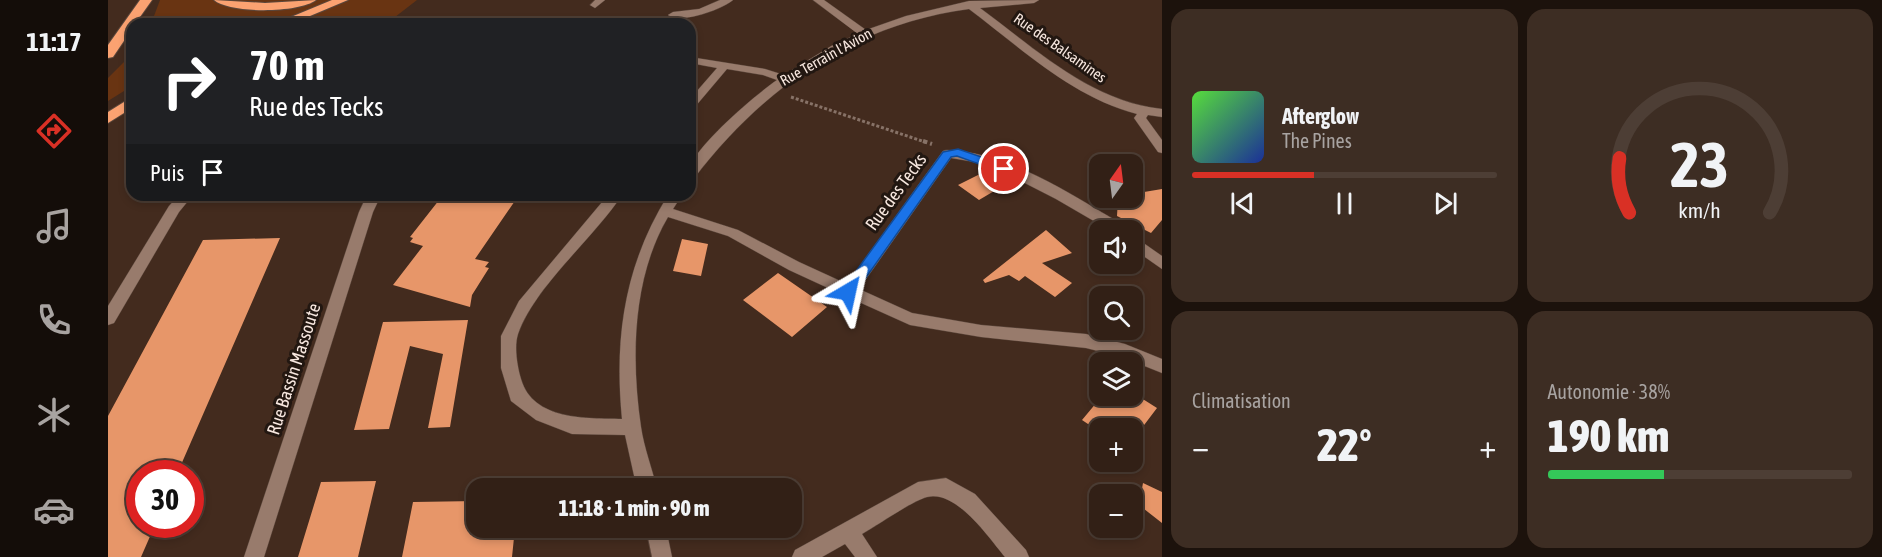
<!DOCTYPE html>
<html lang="fr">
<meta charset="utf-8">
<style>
:root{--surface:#322016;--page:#3d2d23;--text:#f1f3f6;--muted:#a8a3a1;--line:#4d3e35;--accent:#d93025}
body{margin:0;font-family:"Asap Condensed",sans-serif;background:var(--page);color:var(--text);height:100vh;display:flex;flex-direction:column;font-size:22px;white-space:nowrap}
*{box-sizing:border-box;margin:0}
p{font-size:20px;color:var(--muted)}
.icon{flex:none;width:33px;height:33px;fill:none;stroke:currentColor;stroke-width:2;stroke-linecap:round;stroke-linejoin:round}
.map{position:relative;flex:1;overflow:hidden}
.sheet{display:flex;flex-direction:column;gap:9px;padding:9px;background:#1c120c;width:720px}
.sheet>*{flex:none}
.banner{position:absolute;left:18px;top:18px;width:570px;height:183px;border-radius:18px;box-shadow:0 3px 9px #0003,0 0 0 2px var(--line);background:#202124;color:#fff;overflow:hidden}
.needle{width:39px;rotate:14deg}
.controls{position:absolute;left:981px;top:154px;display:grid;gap:12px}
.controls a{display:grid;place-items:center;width:54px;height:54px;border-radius:12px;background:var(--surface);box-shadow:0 3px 9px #0003,0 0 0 2px var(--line);font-size:30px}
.speed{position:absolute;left:18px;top:460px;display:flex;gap:12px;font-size:30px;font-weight:700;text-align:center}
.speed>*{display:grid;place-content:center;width:78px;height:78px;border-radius:50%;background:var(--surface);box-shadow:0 3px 9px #0003,0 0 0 2px var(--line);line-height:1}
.speed .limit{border:9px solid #d22;background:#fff;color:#111}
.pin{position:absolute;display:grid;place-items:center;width:51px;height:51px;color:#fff;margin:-26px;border:3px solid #fff;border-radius:50%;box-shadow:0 2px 6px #0007}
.me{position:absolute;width:66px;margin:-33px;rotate:36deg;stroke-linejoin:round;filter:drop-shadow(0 0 4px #0008)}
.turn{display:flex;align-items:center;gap:21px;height:126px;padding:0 24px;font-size:27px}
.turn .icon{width:78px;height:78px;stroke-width:2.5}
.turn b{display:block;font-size:42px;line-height:51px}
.then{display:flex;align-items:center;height:57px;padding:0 24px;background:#0003;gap:12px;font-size:22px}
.big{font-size:45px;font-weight:800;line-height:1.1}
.sheet .widget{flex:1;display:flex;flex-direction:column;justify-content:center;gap:9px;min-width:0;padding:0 21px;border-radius:18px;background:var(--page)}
.sheet .dial{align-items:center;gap:0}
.dial svg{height:156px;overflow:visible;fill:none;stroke:var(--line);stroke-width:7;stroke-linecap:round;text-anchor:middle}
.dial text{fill:var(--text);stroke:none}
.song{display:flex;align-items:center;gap:18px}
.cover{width:72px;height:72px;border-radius:9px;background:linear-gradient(135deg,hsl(110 70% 55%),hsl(230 70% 35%))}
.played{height:6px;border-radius:3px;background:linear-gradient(90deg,var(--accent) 40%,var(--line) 40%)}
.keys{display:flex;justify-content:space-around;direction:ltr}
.heat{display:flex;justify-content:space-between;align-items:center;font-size:33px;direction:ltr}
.charge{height:9px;border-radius:4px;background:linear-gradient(90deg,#34c759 38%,var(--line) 0)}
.sheet .tiles{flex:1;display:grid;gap:9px;grid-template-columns:repeat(2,1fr)}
.trip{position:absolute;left:358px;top:478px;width:336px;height:60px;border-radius:18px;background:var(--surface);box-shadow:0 3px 9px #0003,0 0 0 2px var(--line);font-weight:800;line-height:60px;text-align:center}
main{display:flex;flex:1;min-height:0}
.tabs{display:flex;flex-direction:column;width:108px;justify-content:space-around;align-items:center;background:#140d09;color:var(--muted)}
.tabs .icon{width:42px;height:42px}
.tabs .current{color:var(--accent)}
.tabs b{font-size:27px;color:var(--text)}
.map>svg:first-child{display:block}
.green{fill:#693412}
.building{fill:#e79669}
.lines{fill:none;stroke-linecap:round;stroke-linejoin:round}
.minor-casing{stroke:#5a463b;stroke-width:1}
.highway-casing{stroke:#5a463b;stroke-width:2}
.path-far1{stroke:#877267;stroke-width:3;stroke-dasharray:3 2;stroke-linecap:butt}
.path{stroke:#877267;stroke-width:4;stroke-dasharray:4.5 3;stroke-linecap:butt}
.minor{fill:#987b6c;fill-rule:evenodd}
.highway{fill:#fba271;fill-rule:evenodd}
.route{fill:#1a73e8;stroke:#114b97;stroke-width:1.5}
.labels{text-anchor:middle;stroke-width:6;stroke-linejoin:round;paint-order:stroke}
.far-street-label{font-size:15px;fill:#f7e7df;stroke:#221711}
.street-label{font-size:18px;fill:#f7e7df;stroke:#221711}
</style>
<main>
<nav class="tabs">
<b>11:17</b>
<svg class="icon current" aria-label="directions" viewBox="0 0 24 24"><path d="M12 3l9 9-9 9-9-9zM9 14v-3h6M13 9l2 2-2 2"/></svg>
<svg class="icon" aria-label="music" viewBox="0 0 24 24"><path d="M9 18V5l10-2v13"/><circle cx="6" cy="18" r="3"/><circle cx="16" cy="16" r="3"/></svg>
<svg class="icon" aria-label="phone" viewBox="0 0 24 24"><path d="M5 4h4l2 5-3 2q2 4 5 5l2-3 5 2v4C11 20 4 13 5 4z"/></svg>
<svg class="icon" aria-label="climate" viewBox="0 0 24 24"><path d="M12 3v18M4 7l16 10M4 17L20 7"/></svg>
<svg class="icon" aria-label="car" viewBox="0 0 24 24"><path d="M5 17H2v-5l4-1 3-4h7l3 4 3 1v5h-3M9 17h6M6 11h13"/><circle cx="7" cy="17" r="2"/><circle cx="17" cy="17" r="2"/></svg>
</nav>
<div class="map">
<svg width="1054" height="557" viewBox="0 0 1054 557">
<rect width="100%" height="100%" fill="#432b1e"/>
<path class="green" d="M52,0h257l-31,24h-235z
M24,54v32l-24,15v-23z"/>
<path class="building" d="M878,171l20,13 -27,16 -21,-15z
M1054,189v31l-11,13 -34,-17 1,-18h14v-4z
M335,195h76l-44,64 14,3 -4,5 4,1 -17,27 -2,12 -77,-22 30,-39 -13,-4 3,-4 -3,-1z
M938,230l26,23 -30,10 30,20 -17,14 -30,-21 -6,5 -10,-6 -24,8 -2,-3z
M172,238l-103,236h-37v51h15l-14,32h-33v-141l95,-176z
M574,239l26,5 -7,32 -28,-5z
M670,273l49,34 -35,30 -49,-37z
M360,320l-18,107 -22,1 15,-74 -33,-8 -21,83 -35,1 29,-108z
M994,396h36l19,12 -25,33v-12h-32v3l-18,-12z
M268,481l-18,76h-60l23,-75z
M1035,483l19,9v31l-23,-18z
M369,501v27h38l-3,29h-110l11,-55z"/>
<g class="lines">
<defs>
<path id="minor" d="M487,0h10l-10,8 -5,-3z
M612,0h13c-12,10 -52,24 -65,15l5,-3 26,-3z
M705,0h11l42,30 40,-14 63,-15 70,-1 -5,3 -54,5c56,41 110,93 182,101v8l-14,-2 -2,3 16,22v13l-4,-1 -24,-34 3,-4c-65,-17 -116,-66 -168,-105 -114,15 -205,78 -274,168l-5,1c0,-4 -1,-10 1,-14 12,-24 63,-68 86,-84l-14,-5 -36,-6 -33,39 -4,2v-11l27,-31 -27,-5v-6l75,12 19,6 49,-30 25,-11z
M358,21h16l5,3h-26z
M839,150c53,2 106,33 151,60 9,6 24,12 30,21h-17l-55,-32 -51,-26 -24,-10 -30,-5 -92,131 53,24 69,12 105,9 39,10 37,15v14l-40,-16 -36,-9 -105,-11 -71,-12 -60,-27 -7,-1 -2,-3 -52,-24 -61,-34 -60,-19c-36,61 -37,142 -27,210 3,21 11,41 16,62h-20l-12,-54 -53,-1 -36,-14 -25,-19 -10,-33v-32l18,-35 89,-106h14c-29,44 -87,91 -104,139 -4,12 -1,32 3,45 12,42 66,39 101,40 -8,-83 3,-154 46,-224h14l-9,14 65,21 61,32 48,22 96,-133z
M71,195h14l-14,17 -65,111 -6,2v-19l61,-100z
M259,195h14l-8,17 -109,345h-20l115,-345z
M1024,235l30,21v13l-30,-21z
M838,478l29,16 51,56 3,7h-24c-16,-19 -49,-68 -78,-60 -15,4 -49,28 -65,37l15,23h-22l-10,-13 -23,13h-30l3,-7 123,-68z
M538,528h20l6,29h-20z"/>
<path id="highway" d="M32,0h12l-17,24h-3v5l-19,28 -5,1v-13z
M106,0l51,3 51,-3c-16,13 -86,14 -102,0z
M224,0h16l-57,24h-17z
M24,97v11l-24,15v-11z"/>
</defs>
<use href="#minor" class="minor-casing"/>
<use href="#highway" class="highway-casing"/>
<path class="path-far1" d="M683,97l137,46"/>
<path class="path" d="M815,141l9,3"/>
<use href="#minor" class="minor"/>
<use href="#highway" class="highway"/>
</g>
<path class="route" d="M850,149l50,17 1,3 -5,4 -47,-17 -6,1 -98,139h-10l-2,-4 2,-3 100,-137z"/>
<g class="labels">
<g class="far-street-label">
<text transform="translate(952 48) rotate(35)" y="5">Rue des Balsamines</text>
<text transform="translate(718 57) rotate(-29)" y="5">Rue Terrain l'Avion</text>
</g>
<g class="street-label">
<text transform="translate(788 192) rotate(-54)" y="6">Rue des Tecks</text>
<text transform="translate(186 369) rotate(-72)" y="6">Rue Bassin Massoute</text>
</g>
</g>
</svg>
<div class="controls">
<a><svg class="needle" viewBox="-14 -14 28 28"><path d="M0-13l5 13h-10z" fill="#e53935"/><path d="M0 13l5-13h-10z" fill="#a8a3a1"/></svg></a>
<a><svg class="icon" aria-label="sound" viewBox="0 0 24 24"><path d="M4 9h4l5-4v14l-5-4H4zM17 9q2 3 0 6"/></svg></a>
<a><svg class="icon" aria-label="search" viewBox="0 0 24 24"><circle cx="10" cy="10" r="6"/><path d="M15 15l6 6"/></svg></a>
<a><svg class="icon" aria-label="layers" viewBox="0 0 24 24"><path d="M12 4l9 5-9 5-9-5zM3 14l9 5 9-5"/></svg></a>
<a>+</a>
<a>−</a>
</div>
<div class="speed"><div class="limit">30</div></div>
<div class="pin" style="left:896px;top:169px;background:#d93025"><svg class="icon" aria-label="arrive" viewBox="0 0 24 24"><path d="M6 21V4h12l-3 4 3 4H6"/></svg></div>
<svg class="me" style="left:740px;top:292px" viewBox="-20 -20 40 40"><path d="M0-17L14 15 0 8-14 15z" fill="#1a73e8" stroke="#fff" stroke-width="4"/></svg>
<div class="trip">11:18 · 1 min · 90 m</div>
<div class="banner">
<div class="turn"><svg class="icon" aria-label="right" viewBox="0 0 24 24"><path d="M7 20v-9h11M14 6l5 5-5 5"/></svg><div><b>70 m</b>Rue des Tecks</div></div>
<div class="then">Puis<svg class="icon" aria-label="arrive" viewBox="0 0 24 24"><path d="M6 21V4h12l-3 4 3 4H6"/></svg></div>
</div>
</div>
<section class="sheet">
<div class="tiles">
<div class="widget">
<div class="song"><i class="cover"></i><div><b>Afterglow</b><p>The Pines</p></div></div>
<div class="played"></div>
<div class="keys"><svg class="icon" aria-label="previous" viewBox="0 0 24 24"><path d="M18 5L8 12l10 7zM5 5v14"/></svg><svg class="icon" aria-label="pause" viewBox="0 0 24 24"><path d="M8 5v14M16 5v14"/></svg><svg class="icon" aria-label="next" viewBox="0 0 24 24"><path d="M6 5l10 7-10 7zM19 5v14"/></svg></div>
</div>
<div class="widget dial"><svg viewBox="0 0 100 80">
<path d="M14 69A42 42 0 1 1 86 69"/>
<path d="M14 69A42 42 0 0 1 9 41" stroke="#d93025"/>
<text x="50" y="56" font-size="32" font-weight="700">23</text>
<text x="50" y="72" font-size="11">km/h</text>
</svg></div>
<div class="widget"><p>Climatisation</p>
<div class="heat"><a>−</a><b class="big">22°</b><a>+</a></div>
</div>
<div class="widget"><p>Autonomie · 38%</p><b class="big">190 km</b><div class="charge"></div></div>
</div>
</section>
</main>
